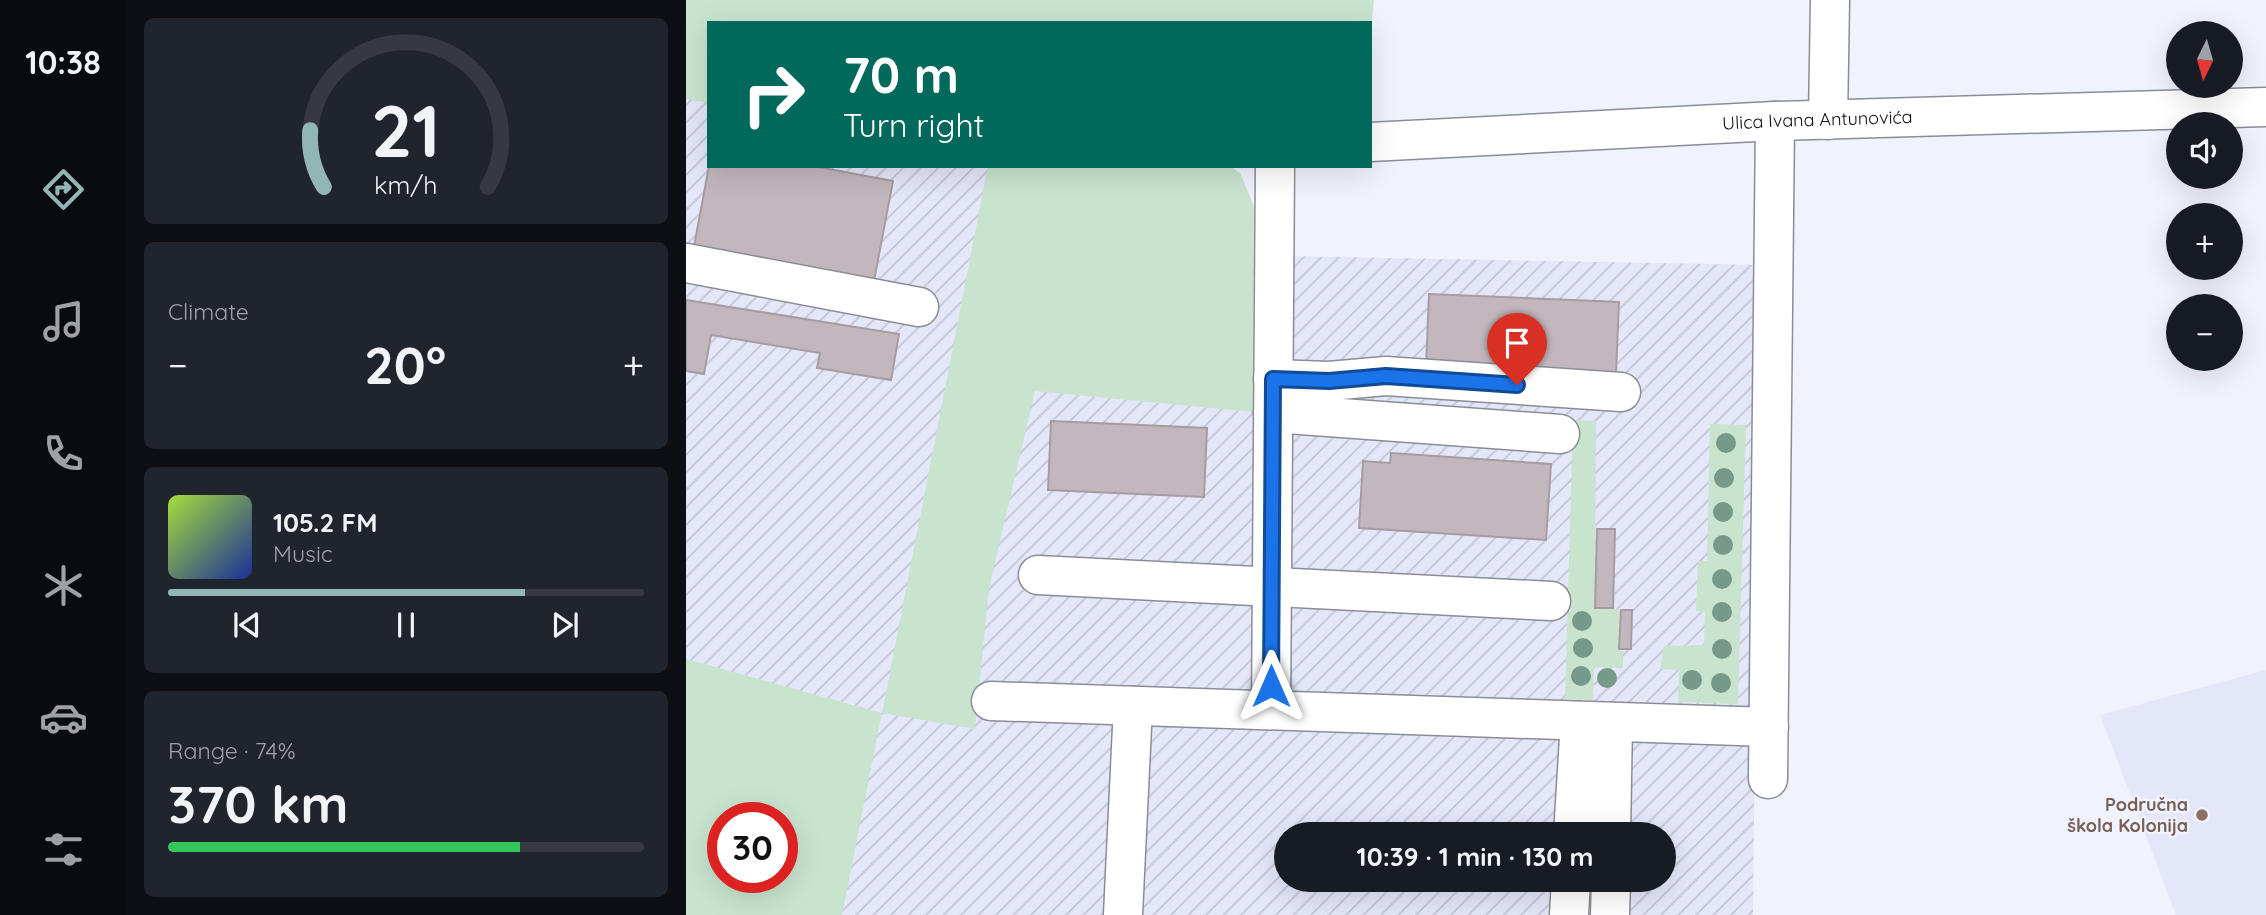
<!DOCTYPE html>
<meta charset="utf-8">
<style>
:root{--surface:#171b24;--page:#20242c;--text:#f1f3f6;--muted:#9ea1a6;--line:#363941;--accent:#92b5b6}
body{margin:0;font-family:Quicksand,sans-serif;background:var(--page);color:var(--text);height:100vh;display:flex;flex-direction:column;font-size:26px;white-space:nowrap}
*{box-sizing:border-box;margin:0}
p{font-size:23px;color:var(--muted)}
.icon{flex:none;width:38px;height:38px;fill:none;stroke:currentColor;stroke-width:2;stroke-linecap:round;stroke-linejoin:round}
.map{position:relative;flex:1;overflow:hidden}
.drawer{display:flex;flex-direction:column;gap:18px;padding:18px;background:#0d0f14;width:560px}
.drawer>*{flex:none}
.hud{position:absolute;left:21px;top:21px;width:665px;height:147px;border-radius:0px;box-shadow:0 7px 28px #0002;background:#00695c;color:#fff;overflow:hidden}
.needle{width:46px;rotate:185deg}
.controls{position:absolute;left:1480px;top:21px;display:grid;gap:14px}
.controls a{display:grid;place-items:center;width:77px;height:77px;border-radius:50%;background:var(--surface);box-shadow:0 7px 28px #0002;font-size:35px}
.speed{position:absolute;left:21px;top:802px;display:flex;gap:14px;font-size:35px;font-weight:700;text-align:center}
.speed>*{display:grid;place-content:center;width:91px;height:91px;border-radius:50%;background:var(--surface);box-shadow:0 7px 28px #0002;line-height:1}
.speed .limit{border:10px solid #d22;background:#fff;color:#111}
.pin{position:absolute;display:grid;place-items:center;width:60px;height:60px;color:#fff;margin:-72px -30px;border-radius:50% 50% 50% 0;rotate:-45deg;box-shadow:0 0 7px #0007}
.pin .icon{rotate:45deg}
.me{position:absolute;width:77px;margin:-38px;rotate:0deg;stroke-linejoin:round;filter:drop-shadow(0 0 5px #0008)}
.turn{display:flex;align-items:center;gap:24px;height:147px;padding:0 21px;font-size:32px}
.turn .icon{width:91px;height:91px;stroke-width:2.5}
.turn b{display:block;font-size:49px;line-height:60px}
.big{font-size:52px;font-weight:700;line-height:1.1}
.drawer .widget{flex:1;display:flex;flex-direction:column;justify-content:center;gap:10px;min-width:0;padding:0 24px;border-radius:10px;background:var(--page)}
.drawer .dial{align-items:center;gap:0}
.dial svg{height:182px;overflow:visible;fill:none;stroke:var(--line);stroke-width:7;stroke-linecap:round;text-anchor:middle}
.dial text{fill:var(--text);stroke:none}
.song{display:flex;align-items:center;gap:21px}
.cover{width:84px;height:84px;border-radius:10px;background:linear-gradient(135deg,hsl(80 70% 55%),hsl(230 70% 35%))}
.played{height:7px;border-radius:4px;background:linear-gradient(90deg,var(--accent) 75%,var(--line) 75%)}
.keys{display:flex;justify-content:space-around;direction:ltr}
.heat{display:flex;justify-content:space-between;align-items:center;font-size:38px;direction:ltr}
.charge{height:10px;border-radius:5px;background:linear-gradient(90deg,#34c759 74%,var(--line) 0)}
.trip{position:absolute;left:588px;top:822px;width:402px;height:70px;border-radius:35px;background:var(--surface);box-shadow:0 7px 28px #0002;font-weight:700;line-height:70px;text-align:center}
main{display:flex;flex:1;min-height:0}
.tab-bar{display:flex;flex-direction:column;width:126px;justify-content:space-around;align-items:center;background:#090b0e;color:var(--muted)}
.tab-bar .icon{width:49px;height:49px}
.tab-bar .active{color:var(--accent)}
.tab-bar b{font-size:32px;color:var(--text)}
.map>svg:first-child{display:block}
.built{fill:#e4e7f9}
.industrial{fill:url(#industrial-furrows);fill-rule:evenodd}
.grass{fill:#c8e4cf;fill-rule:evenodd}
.building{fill:#c2b7bc;stroke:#a79ca1;stroke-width:2}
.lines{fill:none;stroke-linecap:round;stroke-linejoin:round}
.minor-casing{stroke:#8b8d96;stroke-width:41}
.minor{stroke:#fff;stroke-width:38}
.tree{fill:#77998a}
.route-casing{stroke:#114b97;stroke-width:18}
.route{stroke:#1a73e8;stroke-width:12}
.education-dot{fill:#8d6e63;stroke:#f0f2fd;stroke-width:2.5}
.labels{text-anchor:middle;stroke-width:5;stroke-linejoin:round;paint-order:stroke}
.street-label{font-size:18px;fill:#0c0d10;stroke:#f0f2fd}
.education-label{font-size:18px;font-weight:bold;fill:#785e54;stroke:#f0f2fd;text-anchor:end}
</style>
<main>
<nav class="tab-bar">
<b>10:38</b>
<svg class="icon active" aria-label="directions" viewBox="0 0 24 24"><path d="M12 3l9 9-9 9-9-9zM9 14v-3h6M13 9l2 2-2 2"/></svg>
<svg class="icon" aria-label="music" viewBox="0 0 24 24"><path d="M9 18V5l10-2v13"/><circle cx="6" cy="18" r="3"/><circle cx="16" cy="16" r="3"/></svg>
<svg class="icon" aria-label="phone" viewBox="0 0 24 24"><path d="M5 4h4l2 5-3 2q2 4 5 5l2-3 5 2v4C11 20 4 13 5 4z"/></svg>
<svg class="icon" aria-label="climate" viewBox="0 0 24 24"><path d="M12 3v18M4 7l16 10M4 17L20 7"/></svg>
<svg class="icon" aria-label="car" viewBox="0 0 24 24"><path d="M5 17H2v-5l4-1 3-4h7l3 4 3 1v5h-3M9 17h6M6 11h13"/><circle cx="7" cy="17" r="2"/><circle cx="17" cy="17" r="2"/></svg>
<svg class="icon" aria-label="filters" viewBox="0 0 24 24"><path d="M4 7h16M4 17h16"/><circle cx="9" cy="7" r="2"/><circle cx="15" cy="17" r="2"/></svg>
</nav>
<section class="drawer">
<div class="widget dial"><svg viewBox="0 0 100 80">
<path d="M14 69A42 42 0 1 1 86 69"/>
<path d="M14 69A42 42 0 0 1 8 44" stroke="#92b5b6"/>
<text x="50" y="56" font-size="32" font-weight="700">21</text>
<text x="50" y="72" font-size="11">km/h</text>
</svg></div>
<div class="widget"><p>Climate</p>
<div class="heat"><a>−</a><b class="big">20°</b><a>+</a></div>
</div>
<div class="widget">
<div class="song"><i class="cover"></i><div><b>105.2 FM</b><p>Music</p></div></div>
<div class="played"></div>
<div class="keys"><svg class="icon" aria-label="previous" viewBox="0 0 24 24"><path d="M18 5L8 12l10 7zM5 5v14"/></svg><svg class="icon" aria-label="pause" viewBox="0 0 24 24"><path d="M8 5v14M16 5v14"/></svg><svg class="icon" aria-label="next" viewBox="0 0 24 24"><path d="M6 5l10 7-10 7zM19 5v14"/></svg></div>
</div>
<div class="widget"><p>Range · 74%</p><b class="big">370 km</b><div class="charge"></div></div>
</section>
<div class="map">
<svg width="1580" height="915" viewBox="0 0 1580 915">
<defs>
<pattern id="industrial-furrows" width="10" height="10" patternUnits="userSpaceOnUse" patternTransform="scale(1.75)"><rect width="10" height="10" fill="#e4e7f9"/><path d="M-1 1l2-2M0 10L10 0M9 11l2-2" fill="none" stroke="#c2c5d4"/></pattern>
</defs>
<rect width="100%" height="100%" fill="#f0f2fd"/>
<path class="built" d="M1580,670v245h-90l-76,-200z"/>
<path class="industrial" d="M0,0l23,23v143h364l-3,86 690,13 -7,650h-1067zM37,817h59v60h-59zM600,835h378v45h-378z"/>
<path class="grass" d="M0,0h688l-4,40v-17h-661v80l-23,-4z
M302,166h242l10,7 14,33 -1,206 -218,-21 -46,197 -14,141 -93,-16 -40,202h-156v-256l196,54zM37,817h59v60h-59z
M887,420l23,1 -1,186 26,3 -2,38 4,1v19l-29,-1 -1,33 -28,-1z
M1024,424l36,1 -8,279 -60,-2 1,-32 -19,-1 4,-23 40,-1 1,-33 -9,-1 2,-50h9z"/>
<path class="building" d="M23,166h104l80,15 -20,105 -180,-34z
M743,294l190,8 -3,72 -190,-7z
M0,300l213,34 -8,46 -74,-12 3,-15 -109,-18 -7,39 -18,-3z
M365,421l156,7 -3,69 -156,-7z
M705,453l160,11 -5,76 -187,-12 4,-67 27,2z
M911,529h18l-2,79h-18z
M935,610h11l-1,39h-12z"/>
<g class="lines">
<defs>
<g id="minor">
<path d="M1142,120l2,-120"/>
<path id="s1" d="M684,142l405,-21 491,-14"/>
<path d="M0,263l233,44"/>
<path d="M587,379l56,2 57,-5 235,16"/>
<path d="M587,413l287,21"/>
<path d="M352,575l513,26"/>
<path d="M305,701l778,26"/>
<path d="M585,710l4,-544"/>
<path d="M1082,779l7,-658"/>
<path d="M887,835l7,-114"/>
<path d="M925,835l2,-113"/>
<path d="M437,915l10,-209"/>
<path d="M883,915l2,-35"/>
<path d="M924,915l1,-35"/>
</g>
</defs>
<use href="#minor" class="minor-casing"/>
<use href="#minor" class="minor"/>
</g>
<g class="tree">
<circle cx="1040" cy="443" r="10"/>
<circle cx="1038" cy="478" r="10"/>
<circle cx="1037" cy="512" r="10"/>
<circle cx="1037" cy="545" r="10"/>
<circle cx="1036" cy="579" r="10"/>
<circle cx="1036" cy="612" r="10"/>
<circle cx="896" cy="621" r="10"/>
<circle cx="897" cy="648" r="10"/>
<circle cx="1036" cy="649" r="10"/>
<circle cx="895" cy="676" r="10"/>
<circle cx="921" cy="678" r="10"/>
<circle cx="1006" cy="680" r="10"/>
<circle cx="1035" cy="683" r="10"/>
</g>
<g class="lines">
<defs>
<path id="route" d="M585,686l2,-307 56,2 57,-5 131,9"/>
</defs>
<use href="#route" class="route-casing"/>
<use href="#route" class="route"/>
</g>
<circle class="education-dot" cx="1516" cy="815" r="7"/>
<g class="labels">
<g class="street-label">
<text dy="6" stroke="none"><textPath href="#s1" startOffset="448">Ulica Ivana Antunovića</textPath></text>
</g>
<g class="education-label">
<text x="1502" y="811">Područna<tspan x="1502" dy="21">škola Kolonija</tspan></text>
</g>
</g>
</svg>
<div class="controls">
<a><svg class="needle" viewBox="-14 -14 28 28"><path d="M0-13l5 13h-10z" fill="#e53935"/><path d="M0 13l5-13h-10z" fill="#9ea1a6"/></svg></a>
<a><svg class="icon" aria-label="sound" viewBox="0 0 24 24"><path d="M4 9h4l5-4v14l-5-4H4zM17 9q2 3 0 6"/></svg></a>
<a>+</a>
<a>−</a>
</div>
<div class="speed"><div class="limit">30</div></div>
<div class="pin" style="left:831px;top:385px;background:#d93025"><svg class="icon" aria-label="arrive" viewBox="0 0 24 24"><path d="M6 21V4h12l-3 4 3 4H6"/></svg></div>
<svg class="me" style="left:585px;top:686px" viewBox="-20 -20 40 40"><path d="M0-17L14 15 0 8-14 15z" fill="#1a73e8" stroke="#fff" stroke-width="4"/></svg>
<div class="trip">10:39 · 1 min · 130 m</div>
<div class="hud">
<div class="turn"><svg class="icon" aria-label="right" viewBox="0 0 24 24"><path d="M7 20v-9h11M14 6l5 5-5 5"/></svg><div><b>70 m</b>Turn right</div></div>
</div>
</div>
</main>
